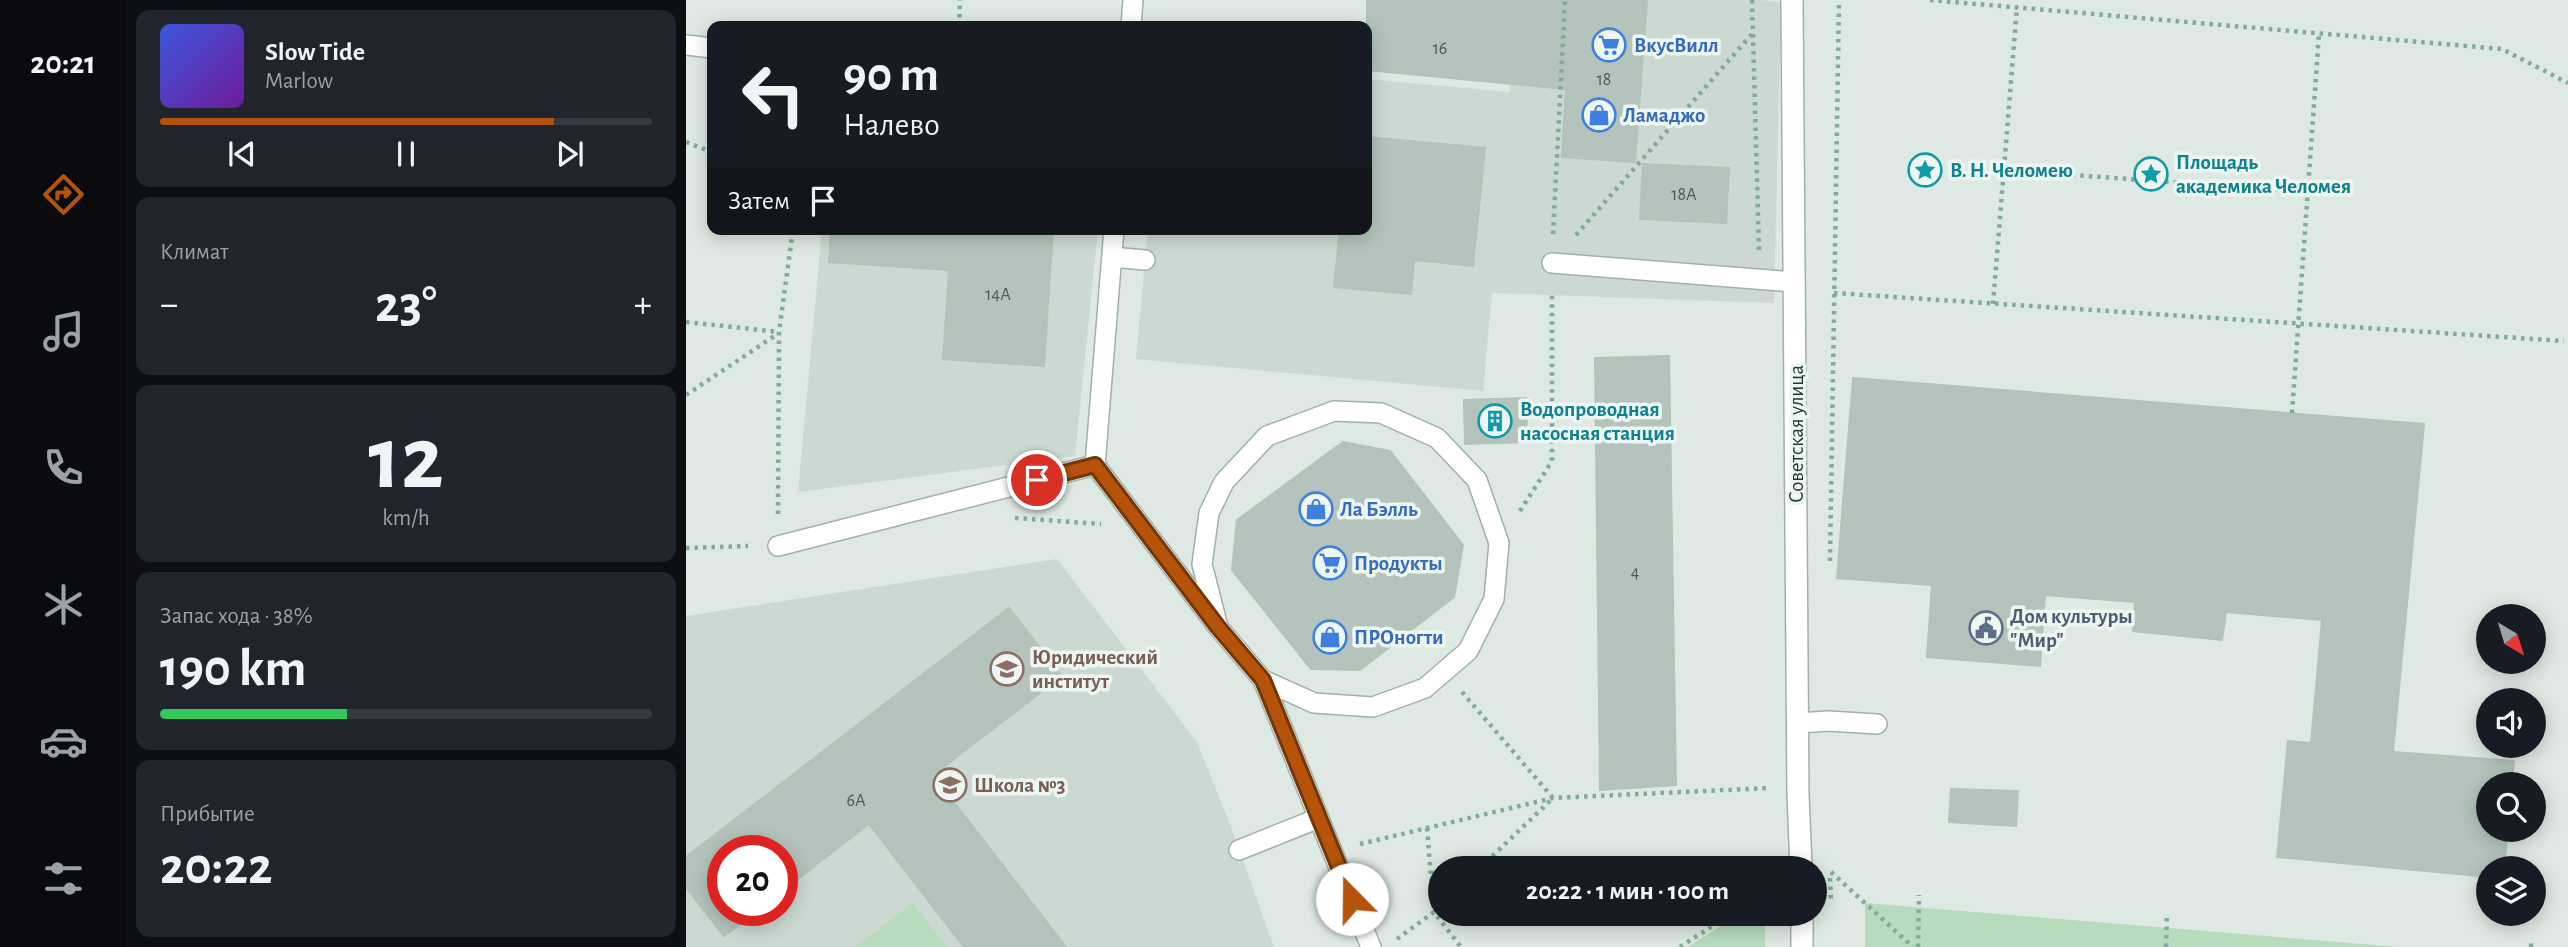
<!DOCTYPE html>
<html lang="ru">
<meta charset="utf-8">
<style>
:root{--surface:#171b24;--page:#20242c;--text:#f1f3f6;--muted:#9ea1a6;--line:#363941;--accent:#b45309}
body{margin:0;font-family:"Alegreya Sans",sans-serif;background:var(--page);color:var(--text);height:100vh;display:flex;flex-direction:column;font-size:26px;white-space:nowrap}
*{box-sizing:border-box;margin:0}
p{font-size:23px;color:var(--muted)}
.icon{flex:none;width:38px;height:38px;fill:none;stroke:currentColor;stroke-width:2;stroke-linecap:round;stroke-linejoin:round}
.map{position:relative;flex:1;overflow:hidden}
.side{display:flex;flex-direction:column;gap:10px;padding:10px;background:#0d0f14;width:560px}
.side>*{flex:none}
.guide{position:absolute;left:21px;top:21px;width:665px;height:214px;border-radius:14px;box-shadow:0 4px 18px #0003;background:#171b24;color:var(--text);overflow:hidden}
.needle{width:46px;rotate:142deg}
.controls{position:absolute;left:1790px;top:604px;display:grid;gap:14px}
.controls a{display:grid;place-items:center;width:70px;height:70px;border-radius:50%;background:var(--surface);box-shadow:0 4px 18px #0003;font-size:35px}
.speed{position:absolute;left:21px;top:835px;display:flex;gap:14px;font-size:35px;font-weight:700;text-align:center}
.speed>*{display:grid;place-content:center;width:91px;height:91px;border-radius:50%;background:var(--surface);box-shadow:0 4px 18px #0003;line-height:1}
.speed .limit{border:10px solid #d22;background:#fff;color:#111}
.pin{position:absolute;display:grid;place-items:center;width:60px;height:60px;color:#fff;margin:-30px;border:4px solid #fff;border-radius:50%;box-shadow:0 2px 7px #0007}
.me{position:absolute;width:77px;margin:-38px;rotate:338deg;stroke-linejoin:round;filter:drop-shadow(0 0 5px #0008)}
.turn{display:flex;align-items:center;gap:24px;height:147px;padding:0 21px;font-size:32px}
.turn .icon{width:91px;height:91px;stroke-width:2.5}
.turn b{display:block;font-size:49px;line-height:60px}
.then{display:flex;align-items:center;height:66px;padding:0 21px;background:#0003;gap:14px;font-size:26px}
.big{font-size:52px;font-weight:700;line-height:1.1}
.side .card{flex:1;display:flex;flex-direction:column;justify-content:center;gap:10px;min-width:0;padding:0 24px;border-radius:14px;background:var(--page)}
.side .dial{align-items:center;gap:0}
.dial b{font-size:91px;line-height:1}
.song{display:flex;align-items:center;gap:21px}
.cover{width:84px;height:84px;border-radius:10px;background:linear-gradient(135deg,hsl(230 70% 55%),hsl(280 70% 35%))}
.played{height:7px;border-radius:4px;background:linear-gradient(90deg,var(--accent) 80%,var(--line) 80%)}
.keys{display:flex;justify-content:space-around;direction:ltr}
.heat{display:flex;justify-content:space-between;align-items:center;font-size:38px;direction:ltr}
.charge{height:10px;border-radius:5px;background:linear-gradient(90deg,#34c759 38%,var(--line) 0)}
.trip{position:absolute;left:742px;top:856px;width:399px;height:70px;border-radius:35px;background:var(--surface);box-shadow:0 4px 18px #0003;font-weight:700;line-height:70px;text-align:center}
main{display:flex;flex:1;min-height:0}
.tabs{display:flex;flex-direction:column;width:126px;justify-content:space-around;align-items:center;background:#090b0e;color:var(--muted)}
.tabs .icon{width:49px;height:49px}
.tabs .active{color:var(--accent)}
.tabs b{font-size:32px;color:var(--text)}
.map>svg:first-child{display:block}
.built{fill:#ccd9d2;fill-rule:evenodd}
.green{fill:#b7dbbd}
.building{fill:#b4c4bc;stroke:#b1c3ba;stroke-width:2}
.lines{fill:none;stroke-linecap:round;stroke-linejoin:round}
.service-casing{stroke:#a1b1aa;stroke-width:22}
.minor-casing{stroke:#a1b1aa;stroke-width:24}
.path{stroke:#7fac9a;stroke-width:4.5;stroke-dasharray:3.5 5;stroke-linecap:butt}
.service{stroke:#fff;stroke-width:19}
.minor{stroke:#fff;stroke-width:21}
.route-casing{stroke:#753606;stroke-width:18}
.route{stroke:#b45309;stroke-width:12}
.labels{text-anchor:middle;stroke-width:7;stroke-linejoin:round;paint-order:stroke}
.number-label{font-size:18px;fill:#455c53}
.shop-label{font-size:21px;font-weight:bold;fill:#366cbe;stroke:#eef6f2;text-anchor:start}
.culture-label{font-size:21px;font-weight:bold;fill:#0d838f;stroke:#eef6f2;text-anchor:start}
.street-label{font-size:21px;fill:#203930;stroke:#eef6f2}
.service-label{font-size:21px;font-weight:bold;fill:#4e5e75;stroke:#eef6f2;text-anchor:start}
.education-label{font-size:21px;font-weight:bold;fill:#785e54;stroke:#eef6f2;text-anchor:start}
</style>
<main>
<nav class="tabs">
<b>20:21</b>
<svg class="icon active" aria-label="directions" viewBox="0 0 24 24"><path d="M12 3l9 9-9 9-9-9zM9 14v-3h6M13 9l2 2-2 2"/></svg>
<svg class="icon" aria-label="music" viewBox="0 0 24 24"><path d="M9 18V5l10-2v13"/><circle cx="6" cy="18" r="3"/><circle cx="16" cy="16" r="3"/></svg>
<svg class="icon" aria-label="phone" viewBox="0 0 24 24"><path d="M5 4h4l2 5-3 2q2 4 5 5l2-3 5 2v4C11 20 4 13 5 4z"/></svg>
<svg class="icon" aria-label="climate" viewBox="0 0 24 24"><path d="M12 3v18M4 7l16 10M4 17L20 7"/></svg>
<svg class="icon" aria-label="car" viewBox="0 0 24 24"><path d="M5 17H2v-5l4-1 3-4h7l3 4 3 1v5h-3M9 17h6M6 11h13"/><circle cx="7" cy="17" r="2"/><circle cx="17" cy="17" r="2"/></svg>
<svg class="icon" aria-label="filters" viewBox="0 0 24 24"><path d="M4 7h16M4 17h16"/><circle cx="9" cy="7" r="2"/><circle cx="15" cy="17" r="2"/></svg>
</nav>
<section class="side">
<div class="card">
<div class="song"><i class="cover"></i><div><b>Slow Tide</b><p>Marlow</p></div></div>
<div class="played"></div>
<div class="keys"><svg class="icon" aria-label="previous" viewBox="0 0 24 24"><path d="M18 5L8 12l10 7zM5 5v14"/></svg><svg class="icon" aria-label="pause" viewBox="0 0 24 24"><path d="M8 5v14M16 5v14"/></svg><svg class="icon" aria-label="next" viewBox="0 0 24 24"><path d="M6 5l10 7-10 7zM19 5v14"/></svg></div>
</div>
<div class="card"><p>Климат</p>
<div class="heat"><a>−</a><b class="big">23°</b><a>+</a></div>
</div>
<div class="card dial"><b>12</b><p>km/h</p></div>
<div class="card"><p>Запас хода · 38%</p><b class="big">190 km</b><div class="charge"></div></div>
<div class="card"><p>Прибытие</p><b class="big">20:22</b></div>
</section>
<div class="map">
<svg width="1882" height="947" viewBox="0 0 1882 947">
<rect width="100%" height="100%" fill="#dee9e3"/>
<path class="built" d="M830,0h245l20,2 -7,301 -282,-10 -9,98 -347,-32 12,-130h219v-150l143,13z
M136,229h276l-23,227 -277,36z
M371,559l140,183 35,87 42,118h-588v-331zM37,850h59v60h-59z"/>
<path class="green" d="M227,903l34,44h-92z
M1179,903l534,44h-534z
M1053,914h26v33h-77z"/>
<path class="building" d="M681,0h280l-12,162 -73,-5 4,-68 -199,-19z
M681,137l118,11 -12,118 -59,-6 -3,34 -77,-7 6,-58h27z
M957,164l86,4 -3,55 -86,-4z
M145,229h222l-9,137 -101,-7 6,-89 -120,-8z
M983,356l7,429 -76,5 -5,-432z
M1167,378l571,46 -31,328 121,9 -2,23h-24v46h20l-4,38h-16v9l-211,-20 11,-116 23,2 11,-123 -96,-8 -4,28 -89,-9 2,-29 -90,-7 -5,71 -113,-9 5,-72 -95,-7z
M840,398l1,44 -62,2 -1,-44z
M657,442l47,9 73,94 -9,52 -94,73 -49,-1 -79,-99 5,-50z
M323,608l53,68 -129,99 133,172h-102l-95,-123 -87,67v-41h-59v60h35l-34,26 -38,-49v-30z
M1265,789l67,2 -2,35 -67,-4z"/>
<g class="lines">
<defs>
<path id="service" d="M445,26l2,-26
M0,45l26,3
M428,229l-19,236 123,162 45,53 108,267
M426,257l33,3
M866,263l242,19
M92,546l317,-81
M532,627l-16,-63 7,-51 15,-31 43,-46 67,-25 47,2 56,25 40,42 22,63 -5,56 -26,52 -43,37 -52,19 -59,-4 -51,-23
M1112,723l30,-2 49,3
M553,850l80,-32"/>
<path id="minor" d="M1106,0l6,794 3,74
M1116,914v33"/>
</defs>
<use href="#service" class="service-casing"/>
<use href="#minor" class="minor-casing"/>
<path class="path" d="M1066,0l7,251
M1244,0l572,49 66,34
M273,26l1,-26
M0,142l26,10
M1318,170l304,22
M867,234l12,-234
M890,235l176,-201
M1148,293l730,48
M1307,304l24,-297
M0,322l93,10
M0,395l93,-62
M1606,413l27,-379
M834,511l32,-50v-170
M92,514l1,-182 14,-103
M329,518l86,6
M0,548l62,-2
M1144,561l9,-561
M776,692l91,106
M741,828l7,84
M674,844l193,-46 216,-10
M794,868l72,-69
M1145,872l82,75
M1144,878l1,23
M711,939l37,-27 27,35
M994,947l51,-33
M1232,947l1,-52
M1480,947l1,-33
M1845,947v-5"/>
<use href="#service" class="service"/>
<use href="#minor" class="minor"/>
</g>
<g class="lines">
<defs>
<path id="route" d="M351,480l58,-15 123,162 45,53 89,219"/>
</defs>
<use href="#route" class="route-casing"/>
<use href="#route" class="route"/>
</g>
<defs>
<symbol id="supermarket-ring" viewBox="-11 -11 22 22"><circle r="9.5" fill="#eef6f2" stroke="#3f7fe0" stroke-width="1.5"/><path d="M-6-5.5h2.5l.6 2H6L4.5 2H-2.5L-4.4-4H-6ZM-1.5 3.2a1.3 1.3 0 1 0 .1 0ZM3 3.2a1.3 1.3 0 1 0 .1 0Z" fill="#3f7fe0"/></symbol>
<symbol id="shop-ring" viewBox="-11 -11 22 22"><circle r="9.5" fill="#eef6f2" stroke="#3f7fe0" stroke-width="1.5"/><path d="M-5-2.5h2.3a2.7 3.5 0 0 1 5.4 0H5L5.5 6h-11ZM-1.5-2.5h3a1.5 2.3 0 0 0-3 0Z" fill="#3f7fe0"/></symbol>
<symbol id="sight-ring" viewBox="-11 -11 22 22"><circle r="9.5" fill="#eef6f2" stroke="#0f9aa8" stroke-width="1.5"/><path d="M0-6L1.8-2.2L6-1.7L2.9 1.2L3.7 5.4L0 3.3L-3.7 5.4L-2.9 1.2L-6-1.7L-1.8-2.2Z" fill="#0f9aa8"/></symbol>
<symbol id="building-ring" viewBox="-11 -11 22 22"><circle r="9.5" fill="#eef6f2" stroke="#0f9aa8" stroke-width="1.5"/><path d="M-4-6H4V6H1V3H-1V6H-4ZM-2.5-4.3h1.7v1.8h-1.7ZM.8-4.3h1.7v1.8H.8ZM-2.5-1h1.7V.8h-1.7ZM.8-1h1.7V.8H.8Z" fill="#0f9aa8"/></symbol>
<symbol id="civic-ring" viewBox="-11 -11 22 22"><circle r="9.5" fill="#eef6f2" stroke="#5c6f8a" stroke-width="1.5"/><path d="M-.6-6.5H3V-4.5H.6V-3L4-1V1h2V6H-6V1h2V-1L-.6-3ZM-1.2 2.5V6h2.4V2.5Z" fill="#5c6f8a"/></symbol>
<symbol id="school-ring" viewBox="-11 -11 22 22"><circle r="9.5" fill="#eef6f2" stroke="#8d6e63" stroke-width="1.5"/><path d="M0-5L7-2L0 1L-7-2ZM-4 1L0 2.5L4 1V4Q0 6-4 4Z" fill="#8d6e63"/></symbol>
</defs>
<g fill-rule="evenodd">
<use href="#supermarket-ring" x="904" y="26" width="38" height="38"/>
<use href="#shop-ring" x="894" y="96" width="38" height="38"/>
<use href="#sight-ring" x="1220" y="151" width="38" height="38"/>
<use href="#sight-ring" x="1446" y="155" width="38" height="38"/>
<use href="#building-ring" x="790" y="402" width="38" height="38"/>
<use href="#shop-ring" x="611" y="490" width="38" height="38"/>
<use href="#supermarket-ring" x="625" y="544" width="38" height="38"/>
<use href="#civic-ring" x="1281" y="609" width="38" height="38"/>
<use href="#shop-ring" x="625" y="618" width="38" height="38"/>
<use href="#school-ring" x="302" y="650" width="38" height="38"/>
<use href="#school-ring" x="245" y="766" width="38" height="38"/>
</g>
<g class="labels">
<g class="number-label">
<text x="754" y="54">16</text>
<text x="918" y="85">18</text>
<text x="998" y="200">18А</text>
<text x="312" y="300">14А</text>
<text x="949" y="578">4</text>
<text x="170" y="806">6А</text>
</g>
<g class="shop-label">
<text x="948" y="52">ВкусВилл</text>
<text x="937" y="122">Ламаджо</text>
<text x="654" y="516">Ла Бэлль</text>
<text x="668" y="570">Продукты</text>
<text x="668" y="644">ПРОногти</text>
</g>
<g class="culture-label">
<text x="1490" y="169">Площадь<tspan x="1490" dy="24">академика Челомея</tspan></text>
<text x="1264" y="177">В. Н. Челомею</text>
<text x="834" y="416">Водопроводная<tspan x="834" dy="24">насосная станция</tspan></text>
</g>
<g class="street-label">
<text transform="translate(1110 434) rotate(-90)" y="7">Советская улица</text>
</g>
<g class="service-label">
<text x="1324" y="623">Дом культуры<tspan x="1324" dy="24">"Мир"</tspan></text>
</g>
<g class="education-label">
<text x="346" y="664">Юридический<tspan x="346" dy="24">институт</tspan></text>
<text x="288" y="792">Школа №3</text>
</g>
</g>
</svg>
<div class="controls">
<a><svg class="needle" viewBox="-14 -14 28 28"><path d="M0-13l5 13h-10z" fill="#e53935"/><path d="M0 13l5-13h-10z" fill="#9ea1a6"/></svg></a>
<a><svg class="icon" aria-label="sound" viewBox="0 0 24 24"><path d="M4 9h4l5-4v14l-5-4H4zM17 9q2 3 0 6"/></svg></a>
<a><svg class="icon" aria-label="search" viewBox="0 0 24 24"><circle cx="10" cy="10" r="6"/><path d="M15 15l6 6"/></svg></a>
<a><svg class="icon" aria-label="layers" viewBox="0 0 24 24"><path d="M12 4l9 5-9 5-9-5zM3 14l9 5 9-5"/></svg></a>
</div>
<div class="speed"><div class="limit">20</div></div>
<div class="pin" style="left:351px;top:480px;background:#d93025"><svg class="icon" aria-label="arrive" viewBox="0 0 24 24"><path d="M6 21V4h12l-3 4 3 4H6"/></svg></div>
<svg class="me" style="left:666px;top:899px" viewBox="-20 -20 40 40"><circle r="19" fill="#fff"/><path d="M0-13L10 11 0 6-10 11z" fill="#b45309"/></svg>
<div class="trip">20:22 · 1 мин · 100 m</div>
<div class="guide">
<div class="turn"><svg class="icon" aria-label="left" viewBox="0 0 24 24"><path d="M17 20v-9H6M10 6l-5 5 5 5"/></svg><div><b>90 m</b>Налево</div></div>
<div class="then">Затем<svg class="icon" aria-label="arrive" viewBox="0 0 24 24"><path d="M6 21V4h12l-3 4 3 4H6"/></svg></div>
</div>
</div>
</main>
